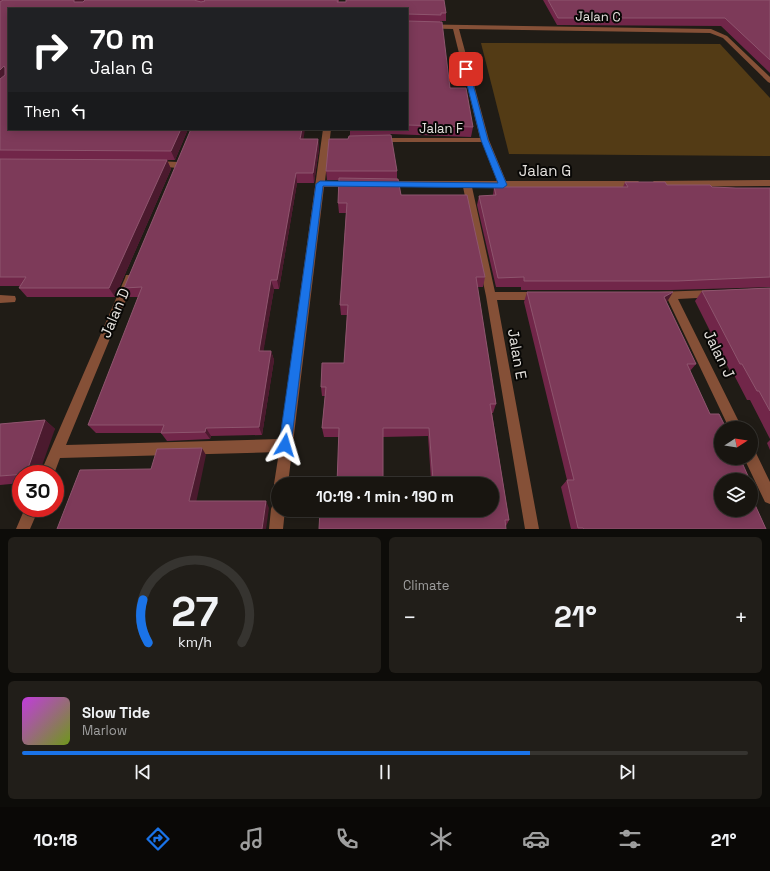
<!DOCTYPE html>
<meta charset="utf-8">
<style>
:root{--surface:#181510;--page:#211e19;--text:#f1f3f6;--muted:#9f9f9f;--line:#363430;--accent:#1a73e8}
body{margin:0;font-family:"Space Grotesk",sans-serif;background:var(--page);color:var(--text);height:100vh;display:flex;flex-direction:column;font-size:15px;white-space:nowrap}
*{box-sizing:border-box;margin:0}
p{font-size:13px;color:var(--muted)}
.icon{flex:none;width:22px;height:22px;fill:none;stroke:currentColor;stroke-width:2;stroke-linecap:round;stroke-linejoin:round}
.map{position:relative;height:529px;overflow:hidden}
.drawer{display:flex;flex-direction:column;gap:8px;padding:8px;background:#0d0c09;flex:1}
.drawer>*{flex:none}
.hud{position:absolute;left:8px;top:8px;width:400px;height:122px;border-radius:0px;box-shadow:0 2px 10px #0003,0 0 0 1px var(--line);background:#202124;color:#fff;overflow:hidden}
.needle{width:26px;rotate:78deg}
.buttons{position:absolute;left:714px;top:421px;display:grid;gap:8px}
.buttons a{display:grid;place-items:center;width:44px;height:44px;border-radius:50%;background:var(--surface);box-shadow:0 2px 10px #0003,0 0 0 1px var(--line);font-size:20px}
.speed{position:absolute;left:12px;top:465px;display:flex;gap:8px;font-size:20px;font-weight:700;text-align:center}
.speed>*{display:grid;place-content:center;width:52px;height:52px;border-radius:50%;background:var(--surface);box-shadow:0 2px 10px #0003,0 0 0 1px var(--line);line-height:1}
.speed .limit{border:6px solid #d22;background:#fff;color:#111}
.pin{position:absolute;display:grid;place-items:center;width:34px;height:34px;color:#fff;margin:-17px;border-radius:8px;box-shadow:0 2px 6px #0006}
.me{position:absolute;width:44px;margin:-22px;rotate:7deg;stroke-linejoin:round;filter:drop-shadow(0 0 3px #0008)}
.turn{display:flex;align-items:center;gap:14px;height:84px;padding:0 16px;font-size:18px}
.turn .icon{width:52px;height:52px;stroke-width:2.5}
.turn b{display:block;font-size:28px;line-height:34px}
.then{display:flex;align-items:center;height:38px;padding:0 16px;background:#0003;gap:8px;font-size:15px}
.big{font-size:30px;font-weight:700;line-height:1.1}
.drawer .card{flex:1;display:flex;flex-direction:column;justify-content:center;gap:6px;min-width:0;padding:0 14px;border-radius:6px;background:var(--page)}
.drawer .dial{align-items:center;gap:0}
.dial svg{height:104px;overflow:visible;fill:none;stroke:var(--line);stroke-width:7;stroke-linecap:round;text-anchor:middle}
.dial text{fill:var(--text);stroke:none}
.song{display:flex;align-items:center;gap:12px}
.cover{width:48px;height:48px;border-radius:6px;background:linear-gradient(135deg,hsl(290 70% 55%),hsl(80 70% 35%))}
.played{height:4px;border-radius:2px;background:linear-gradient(90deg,var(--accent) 70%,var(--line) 70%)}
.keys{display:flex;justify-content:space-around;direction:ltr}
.heat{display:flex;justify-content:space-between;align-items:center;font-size:22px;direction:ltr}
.drawer .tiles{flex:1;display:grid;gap:8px;grid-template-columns:1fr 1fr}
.card:last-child{grid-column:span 2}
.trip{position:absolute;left:271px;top:477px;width:228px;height:40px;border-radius:20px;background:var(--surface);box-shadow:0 2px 10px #0003,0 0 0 1px var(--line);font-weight:700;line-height:40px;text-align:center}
.dock{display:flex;height:64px;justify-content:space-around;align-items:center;background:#0a0806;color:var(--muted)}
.dock .icon{width:28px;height:28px}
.dock .on{color:var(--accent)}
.dock b{font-size:18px;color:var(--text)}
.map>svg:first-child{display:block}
.green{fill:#533b15}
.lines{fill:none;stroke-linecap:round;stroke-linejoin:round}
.minor{fill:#855037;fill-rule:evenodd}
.wall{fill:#712649;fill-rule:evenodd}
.shaded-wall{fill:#4b1a2e}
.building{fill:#7d3a59;stroke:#8e556e;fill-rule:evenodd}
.route{fill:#1a73e8;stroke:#114b97}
.labels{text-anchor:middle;stroke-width:4;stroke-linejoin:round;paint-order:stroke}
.far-street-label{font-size:13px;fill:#e5e2de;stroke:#080705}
.street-label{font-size:15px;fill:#e5e2de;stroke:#080705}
</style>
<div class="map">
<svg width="770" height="529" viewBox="0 0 770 529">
<rect width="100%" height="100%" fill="#201c16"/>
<path class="green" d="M481,43l239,1 50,54v58l-261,-2z"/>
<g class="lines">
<path class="minor" d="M407,24l304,5 16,7 43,41v6l-2,-1 -45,-44 -13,-5 -251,-4 30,111 17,41h132l4,3 -4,3h-166l23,105h43l4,1 1,3 -1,3 -4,1h-41l42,229h-14l-39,-233 -23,-109h-77l-4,-3 4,-3h111l-15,-39h-103l-4,-2 4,-2h101l-27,-109 -46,-1z
M323,129h8l-6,52h27l4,3 -4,3h-28l-36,297h-10v6l-4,-6 5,-32 -219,6 -6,16h-14l85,-196 1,-3h8l1,3 -69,167 214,-6z
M156,161l22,1 4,3 -4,3 -25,-2 -1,-2z
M770,180v6l-116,1 -4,-3 4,-3z
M712,290l4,1 1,3 -1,3 -38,2 64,129h-13l-61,-128 -14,-1 -1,-3 1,-3 4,-1z
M0,295l15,1 1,3 -1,3 -15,1z
M751,451l5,2 14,29v22l-5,-2 -21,-44h7z
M278,502v8h7l-2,19h-14l2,-20 2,-5z
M25,508h14l-9,21h-14z"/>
</g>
<path class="wall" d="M0,0h339v2l107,11v8h-6v1l10,66 23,39 -2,10 -81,-3v1l7,36v8l4,16 84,82 -2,10h-6l19,117 -3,9h-1l17,107 -3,6 -14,-16 -155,-26 2,-47h-15l-2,-9 3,-32h-3l-1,-9 23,-24 3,-48h-6l-1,-10 6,-92h-7l-1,-10 1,-23h-12l-1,-9 22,-32 2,-4v-6h57v-120h-398v120h179l-13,31h-8l4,9 -56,128h-88l-8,-9 1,-2h-20zM428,436l3,44h-48v-43z
M543,0h227v73l-49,-47 -164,-1z
M303,139h15l1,10 -5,34h-17l-18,106h-5l-11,62h8l3,9 -12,75 -51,1 -1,3 -43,2 -6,-8h-65l-8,-8 51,-128h-10l-5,-9z
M625,182l42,3 69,3h34v99l-99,3h-150v-3h-25l-19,-82 2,-9 14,-1 1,-8h129z
M770,288v151l-20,-39h-3l-14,-27h-2l-36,-72 7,-10z
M527,292h146l-7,10 30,62 -6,7 20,43 38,62 -4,4 22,49h-195l-10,-42 6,-7 -43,-178z
M45,420l10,9 -34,45v9l-21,2v-61z
M770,440v10l-3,-7z"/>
<path class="shaded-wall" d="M74,0h13l-9,8 -4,-6z
M4,66l5,10 -9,7v-13z
M181,129h7l-13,31 -4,-9z
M302,129h3l-3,20 -2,-10z
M318,139l1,10 -5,34 -1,-10z
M167,160l4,9 -56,128 -6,-9z
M296,173l1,10 -18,106 -2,-9z
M271,280l3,9 -12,71 -3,-9z
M673,292l-6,10 -9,4 6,-9z
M271,351l3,9 -12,75 -3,-8z
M45,420l10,9 -16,45h-13z
M206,428l5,8 -1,3 -5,-7z
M202,448l4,7 -11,53 -6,-7z
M266,501l3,7 -3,21h-4z"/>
<path class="building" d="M3,0h71v2h9l2,-2h109l7,2 4,-1 -1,-1h134l-1,2h9v-2h98l2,13h-5v2l-34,-1v1v-6h-398v120h172l-10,22 -171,-1v-71l5,-4v-7l-1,-2 -4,4v-68z
M548,0h222v60l-45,-42h-167z
M407,21l35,1 8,66h16l7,39 -66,-2z
M191,129h111l-2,10h18l-5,34h-17l-19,107h-6l-12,71h12l-12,76 -53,1 -1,4 -44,1 3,-8h-76l54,-138 -18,1z
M391,135l6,36h-71l3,-32h19l1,-3z
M0,159l167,1 -58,128h-90l7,-11h-26z
M339,178l59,1 3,16h66l18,82h-9l20,127h-6l19,116h-4l1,9h-187l1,-19h172v-26h-155l2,-56h-17l4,-41h-5l1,-24h22l4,-58h-8l7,-102h-9zM383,428h46l4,52h-50z
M625,182h40l2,3h43l2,2 24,1h34v89l-93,4h-153v-4l-26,1 -19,-82 17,-1 -2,-8h134z
M770,288v123l-11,-20h-2l-15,-27h-2l-38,-73z
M527,292h146l-9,5 32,67h-9l23,50h9l7,14h-5v30h19l8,18h-6l2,4h-23v30h30v-14l15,33h-182l-1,-1h-5l-11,-48h7z
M45,420l-19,54 -26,2v-52z
M202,448l-13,53h77l-4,28h-205l23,-59 71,-1 6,-20z"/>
<path class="route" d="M466,67l3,2 19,71 19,45 -4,3 -180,-2 -32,259 -1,5 -5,1 -4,-1 -2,-5 37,-261 4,-3 178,2 -17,-43 -18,-71z"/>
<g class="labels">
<g class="far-street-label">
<text transform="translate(598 16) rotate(1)" y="5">Jalan C</text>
<text x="441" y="133">Jalan F</text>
</g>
<g class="street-label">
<text x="545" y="176">Jalan G</text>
<text transform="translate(115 313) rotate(-67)" y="5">Jalan D</text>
<text transform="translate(517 354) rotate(80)" y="5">Jalan E</text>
<text transform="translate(719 354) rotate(64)" y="5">Jalan J</text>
</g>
</g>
</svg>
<div class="buttons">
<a><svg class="needle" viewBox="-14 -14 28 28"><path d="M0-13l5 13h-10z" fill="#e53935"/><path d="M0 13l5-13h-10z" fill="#9f9f9f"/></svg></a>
<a><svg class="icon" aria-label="layers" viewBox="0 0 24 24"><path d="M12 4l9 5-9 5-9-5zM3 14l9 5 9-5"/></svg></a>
</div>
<div class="speed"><div class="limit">30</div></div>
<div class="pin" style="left:466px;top:69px;background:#d93025"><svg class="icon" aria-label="arrive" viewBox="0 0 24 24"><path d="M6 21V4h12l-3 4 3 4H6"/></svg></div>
<svg class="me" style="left:285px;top:445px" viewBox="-20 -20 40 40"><path d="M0-17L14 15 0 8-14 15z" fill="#1a73e8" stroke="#fff" stroke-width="4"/></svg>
<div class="trip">10:19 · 1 min · 190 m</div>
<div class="hud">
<div class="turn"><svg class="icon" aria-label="right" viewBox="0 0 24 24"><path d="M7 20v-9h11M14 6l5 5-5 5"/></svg><div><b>70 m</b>Jalan G</div></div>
<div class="then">Then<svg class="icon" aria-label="left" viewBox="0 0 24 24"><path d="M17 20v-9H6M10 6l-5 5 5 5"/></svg></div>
</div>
</div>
<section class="drawer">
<div class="tiles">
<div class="card dial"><svg viewBox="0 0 100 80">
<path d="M14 69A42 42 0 1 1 86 69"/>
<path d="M14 69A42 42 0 0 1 10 36" stroke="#1a73e8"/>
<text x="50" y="56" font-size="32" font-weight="700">27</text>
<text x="50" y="72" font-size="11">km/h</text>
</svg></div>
<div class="card"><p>Climate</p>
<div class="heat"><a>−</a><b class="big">21°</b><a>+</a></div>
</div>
<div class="card">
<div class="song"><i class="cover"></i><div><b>Slow Tide</b><p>Marlow</p></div></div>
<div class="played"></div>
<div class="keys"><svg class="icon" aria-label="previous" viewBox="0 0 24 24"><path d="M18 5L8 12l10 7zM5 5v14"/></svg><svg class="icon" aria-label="pause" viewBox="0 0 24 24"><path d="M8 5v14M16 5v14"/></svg><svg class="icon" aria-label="next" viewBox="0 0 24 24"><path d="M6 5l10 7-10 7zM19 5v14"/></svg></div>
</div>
</div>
</section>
<nav class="dock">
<b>10:18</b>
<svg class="icon on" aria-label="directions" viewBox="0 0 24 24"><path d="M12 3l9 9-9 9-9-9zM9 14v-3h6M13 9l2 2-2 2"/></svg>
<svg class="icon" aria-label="music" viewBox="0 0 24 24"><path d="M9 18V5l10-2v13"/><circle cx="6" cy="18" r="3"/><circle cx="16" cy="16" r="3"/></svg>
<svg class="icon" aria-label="phone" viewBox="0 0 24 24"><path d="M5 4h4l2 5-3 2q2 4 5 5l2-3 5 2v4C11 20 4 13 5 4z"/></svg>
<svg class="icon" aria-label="climate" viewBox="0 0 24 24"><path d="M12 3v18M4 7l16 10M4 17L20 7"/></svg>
<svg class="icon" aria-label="car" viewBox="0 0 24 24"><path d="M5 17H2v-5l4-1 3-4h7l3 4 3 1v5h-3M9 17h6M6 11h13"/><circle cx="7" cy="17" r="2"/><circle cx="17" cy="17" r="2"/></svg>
<svg class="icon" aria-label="filters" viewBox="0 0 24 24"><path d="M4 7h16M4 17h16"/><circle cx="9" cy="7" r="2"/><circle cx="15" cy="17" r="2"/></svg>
<b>21°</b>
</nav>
